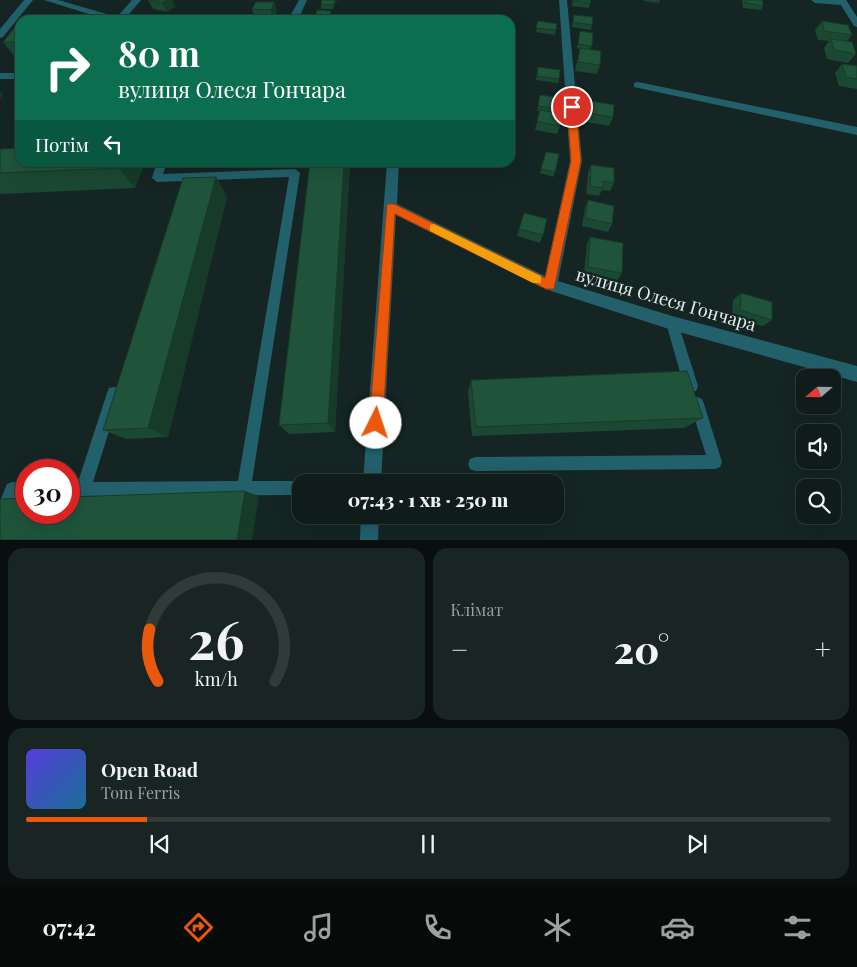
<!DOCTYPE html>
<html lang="uk">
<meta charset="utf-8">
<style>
:root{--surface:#0f1c1a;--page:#182523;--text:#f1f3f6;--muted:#9ba1a2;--line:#2f3a39;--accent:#ea580c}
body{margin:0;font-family:"Playfair Display",serif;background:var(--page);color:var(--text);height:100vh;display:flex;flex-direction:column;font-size:19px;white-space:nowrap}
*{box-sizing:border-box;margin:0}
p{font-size:16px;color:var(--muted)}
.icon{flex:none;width:28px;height:28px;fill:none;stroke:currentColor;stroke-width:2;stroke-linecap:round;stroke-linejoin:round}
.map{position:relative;height:540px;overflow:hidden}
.panel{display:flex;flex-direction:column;gap:8px;padding:8px;background:#080f0e;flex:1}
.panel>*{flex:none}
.guide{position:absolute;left:15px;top:15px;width:500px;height:152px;border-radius:15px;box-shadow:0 5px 20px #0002,0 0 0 1px var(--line);background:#0b6e4f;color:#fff;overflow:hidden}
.needle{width:32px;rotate:250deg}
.buttons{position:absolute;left:796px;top:369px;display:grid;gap:10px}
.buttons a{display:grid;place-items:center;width:45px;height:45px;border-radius:10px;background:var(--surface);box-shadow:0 5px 20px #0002,0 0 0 1px var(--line);font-size:25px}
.speed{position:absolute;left:15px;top:459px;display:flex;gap:10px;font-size:25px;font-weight:700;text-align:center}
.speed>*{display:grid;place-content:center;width:65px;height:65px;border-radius:50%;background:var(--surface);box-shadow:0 5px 20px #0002,0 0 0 1px var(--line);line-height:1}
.speed .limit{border:8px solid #d22;background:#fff;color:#111}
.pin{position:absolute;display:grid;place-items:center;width:42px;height:42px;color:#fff;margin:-21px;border:2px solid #fff;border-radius:50%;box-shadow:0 1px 5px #0007}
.me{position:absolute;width:55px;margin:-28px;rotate:4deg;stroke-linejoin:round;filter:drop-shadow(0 0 4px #0008)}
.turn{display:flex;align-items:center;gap:18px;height:105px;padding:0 20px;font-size:22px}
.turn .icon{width:65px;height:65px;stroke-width:2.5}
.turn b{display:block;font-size:35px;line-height:42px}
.then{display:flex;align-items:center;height:48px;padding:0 20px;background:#0003;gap:10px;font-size:19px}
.big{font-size:38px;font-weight:800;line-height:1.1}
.panel .tile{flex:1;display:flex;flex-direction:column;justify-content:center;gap:8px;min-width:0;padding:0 18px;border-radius:15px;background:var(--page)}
.panel .dial{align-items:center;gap:0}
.dial svg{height:130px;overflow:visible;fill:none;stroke:var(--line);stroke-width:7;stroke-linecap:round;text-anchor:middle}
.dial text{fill:var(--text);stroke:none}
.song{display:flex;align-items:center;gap:15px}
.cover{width:60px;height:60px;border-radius:8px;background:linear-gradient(135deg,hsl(250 70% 55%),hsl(200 70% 35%))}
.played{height:5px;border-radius:2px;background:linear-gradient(90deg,var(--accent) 15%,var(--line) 15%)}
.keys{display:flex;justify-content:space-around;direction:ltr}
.heat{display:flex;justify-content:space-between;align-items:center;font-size:28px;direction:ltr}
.panel .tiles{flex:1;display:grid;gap:8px;grid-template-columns:1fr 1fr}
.tile:last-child{grid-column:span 2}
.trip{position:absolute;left:292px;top:474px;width:272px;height:50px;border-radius:15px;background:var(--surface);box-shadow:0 5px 20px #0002,0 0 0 1px var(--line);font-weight:800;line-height:50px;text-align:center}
.tab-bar{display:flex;height:80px;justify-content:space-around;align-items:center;background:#060b0a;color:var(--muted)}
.tab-bar .icon{width:35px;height:35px}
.tab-bar .on{color:var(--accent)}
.tab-bar b{font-size:22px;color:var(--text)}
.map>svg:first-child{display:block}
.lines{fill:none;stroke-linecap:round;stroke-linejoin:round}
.service{fill:#22606c;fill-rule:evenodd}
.minor{fill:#22606c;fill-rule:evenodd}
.wall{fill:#1b4833}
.shaded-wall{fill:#163b29}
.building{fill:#1f543b;stroke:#163b29}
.route{fill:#ea580c;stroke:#983908}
.slow{fill:#f59e0b}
.labels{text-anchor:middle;stroke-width:5;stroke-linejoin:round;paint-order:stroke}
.street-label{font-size:18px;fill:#e4eeed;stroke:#142523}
</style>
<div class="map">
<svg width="857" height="540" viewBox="0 0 857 540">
<rect width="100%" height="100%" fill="#142523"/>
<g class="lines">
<path class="service" d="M0,73h20v6h-20z
M157,162h10l-4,12 132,-5 5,4 -48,308h49l4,1h-4v13l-232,1v-14h9l29,-89 2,-5 5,-1 5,1 2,5 -28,89 145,-1 51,-304 -132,5 -5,-4z
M672,318l4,1 2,4 20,63 -2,5 -5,1 -5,-1 -2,-5 -18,-63 2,-4z
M697,397l5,2 2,5 18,58 -2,5 -5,2 -240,2 -5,-2 -2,-5 2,-5 5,-2 231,-2 -16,-51 2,-5z
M12,482h14v14h-9l-12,29 -5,3v-27l7,-17z"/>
<path class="minor" d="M24,0h9l-30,37 -3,1v-9z
M44,0h14l59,17 15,-17h9l-17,20h-16z
M299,0h8l-9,20h-10z
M559,0h8l15,161 -24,120 114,35 185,50v16l-185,-52 -127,-41 -149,-74 -15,267h-18l24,-320h12l-2,42 148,72 25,-115z
M811,0h35l11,17v10l-3,-1 -13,-21 -26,-2z
M638,82l219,45v8l-223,-48v-4z
M361,515h18l-1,25h-18z"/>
</g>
<path class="wall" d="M148,0h24l3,6 -8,6 -14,-3z
M337,0l-4,9h-12v-5z
M573,0h18l-2,8 -17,-2z
M644,0h16l-1,3 -15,-2z
M742,0h20l1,6 -2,4 -18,-2z
M274,2l3,9 -4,8 -18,-1 -3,-9z
M574,15l18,10 -1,5 -19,-3z
M538,21l19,3 -2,11 -19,-3z
M822,21l30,14 -5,6 9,13 -8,9 -21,-4 -3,-11 5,-7 -11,-1 -3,-10z
M20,27v36l-17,-21z
M580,31l12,15 -2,3 10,16 -3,9 -22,-3 3,-14 2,-8 -3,-1z
M842,64l15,2v23l-18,-3 -4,-13z
M538,67l21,12 -1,4 -22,-3z
M540,95l20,14 -2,5 2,12 -3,8 -22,-4 5,-19h-3z
M591,101l22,16 -4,9 -22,-4 1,-12z
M0,149l144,16 -9,23 -135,6z
M546,152l9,20 -2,5 -13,-4z
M310,162h40l-15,270 -46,2 -10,-9z
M591,165l23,18 -4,8 -8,-1 -3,6 -13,-2 2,-21z
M216,177l11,20 -59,240 -42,2 -23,-9z
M588,200l24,24 -4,8 -26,-6 3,-18z
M519,229l24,6 -3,8 -23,-7z
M590,237l32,36 -5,8 -33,-7 3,-30z
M741,293l31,27 -9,6 -31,-9 1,-17z
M471,380l232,38 -19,10 -212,8 -4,-44z"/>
<path class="shaded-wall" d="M167,0h5l3,6 -8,6 -5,-9z
M335,0h2l-4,9v-4z
M274,2l3,9 -4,8 -2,-9z
M331,11l1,5 -2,4h-3z
M0,91l3,3 -3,5z
M121,162h21l2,3 -9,23 -16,-20z
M344,162h6l-15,270 -7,-9z
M216,177l11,20 -59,240 -20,-9z
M245,491l14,5 -7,44h-15z"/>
<path class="building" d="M148,0h19l-5,3z
M322,0h13l-2,5 -12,-1z
M573,0h18l-1,3 -17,-2z
M746,0h16l1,6 -17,-3z
M256,2h18l-3,8 -19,-1z
M317,10l14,1 -4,9h-13z
M574,15l19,2 -1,8 -19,-3z
M538,21l19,3 -1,6 -20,-2z
M822,21l26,4 4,10 -28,-4z
M15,27h5v15h-17z
M580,31l13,2 -1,13 -14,-2z
M831,39l21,3 4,12 -22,-4z
M580,48l21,3 -1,14 -22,-3z
M842,64l15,2v13l-11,-2z
M538,67l22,3 -1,9 -22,-3z
M540,95l21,3 -1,11 -22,-3z
M591,101l23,4 -1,12 -23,-4z
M540,110l23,4 -3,12 -23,-5z
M20,148v14h101l-2,6 -119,5v-24z
M546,152l13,2 -4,18 -14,-3z
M310,162h34l-16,261 -49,2z
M591,165l23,3v15l-11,-2v7l-13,-2z
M216,177l-68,251 -45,2 80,-252z
M588,200l26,6 -2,18 -27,-6z
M524,213l23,6 -4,16 -24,-6z
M590,237l33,6 -1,30 -34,-6z
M741,293l31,9v18l-32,-10z
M687,371l16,47 -227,9 -5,-47z
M245,491l-8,49h-237v-41l26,-1v14h43v-15z"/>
<path class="route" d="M572,104l4,3 5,54 -27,128h-8l-151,-75 -12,209 -2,5 -5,2 -5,-2 -2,-5 18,-219h7l151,74 26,-117 -4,-54z"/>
<path class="slow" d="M434,224l107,52v7h-8l-103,-52v-6z"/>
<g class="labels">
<g class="street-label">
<text transform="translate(666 300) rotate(16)" y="6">вулиця Олеся Гончара</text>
</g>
</g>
</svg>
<div class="buttons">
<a><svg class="needle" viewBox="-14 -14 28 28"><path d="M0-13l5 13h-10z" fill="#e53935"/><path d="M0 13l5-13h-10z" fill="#9ba1a2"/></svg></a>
<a><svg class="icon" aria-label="sound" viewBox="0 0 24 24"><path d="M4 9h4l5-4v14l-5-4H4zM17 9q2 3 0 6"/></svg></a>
<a><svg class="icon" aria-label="search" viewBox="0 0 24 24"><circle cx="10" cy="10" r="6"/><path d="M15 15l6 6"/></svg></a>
</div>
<div class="speed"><div class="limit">30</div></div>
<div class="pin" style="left:572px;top:107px;background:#d93025"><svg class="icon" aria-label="arrive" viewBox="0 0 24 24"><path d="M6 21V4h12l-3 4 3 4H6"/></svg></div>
<svg class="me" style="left:376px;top:423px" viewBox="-20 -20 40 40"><circle r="19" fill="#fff"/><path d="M0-13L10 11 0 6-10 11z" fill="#ea580c"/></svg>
<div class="trip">07:43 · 1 хв · 250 m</div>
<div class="guide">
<div class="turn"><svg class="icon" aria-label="right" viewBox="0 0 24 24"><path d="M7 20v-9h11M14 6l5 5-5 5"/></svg><div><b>80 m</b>вулиця Олеся Гончара</div></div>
<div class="then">Потім<svg class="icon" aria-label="left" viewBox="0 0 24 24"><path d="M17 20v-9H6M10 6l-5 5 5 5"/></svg></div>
</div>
</div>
<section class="panel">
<div class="tiles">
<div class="tile dial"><svg viewBox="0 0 100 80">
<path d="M14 69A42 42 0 1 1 86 69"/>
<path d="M14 69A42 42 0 0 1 9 37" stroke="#ea580c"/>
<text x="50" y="56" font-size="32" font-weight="700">26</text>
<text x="50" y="72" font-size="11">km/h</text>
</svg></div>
<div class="tile"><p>Клімат</p>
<div class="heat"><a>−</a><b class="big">20°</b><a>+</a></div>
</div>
<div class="tile">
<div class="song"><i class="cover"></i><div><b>Open Road</b><p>Tom Ferris</p></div></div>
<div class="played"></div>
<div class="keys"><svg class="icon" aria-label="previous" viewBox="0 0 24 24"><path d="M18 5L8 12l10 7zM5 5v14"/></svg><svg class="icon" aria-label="pause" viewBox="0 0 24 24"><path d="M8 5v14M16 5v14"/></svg><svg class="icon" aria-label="next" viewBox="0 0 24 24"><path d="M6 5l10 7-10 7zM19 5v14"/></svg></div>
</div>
</div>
</section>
<nav class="tab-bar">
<b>07:42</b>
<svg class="icon on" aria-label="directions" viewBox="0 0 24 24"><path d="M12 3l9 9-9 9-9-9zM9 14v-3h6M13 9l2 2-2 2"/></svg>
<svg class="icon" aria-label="music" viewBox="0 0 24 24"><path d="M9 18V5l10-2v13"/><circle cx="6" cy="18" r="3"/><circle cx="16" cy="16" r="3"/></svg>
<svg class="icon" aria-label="phone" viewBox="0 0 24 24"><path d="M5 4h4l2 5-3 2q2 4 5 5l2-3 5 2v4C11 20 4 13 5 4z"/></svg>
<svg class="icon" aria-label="climate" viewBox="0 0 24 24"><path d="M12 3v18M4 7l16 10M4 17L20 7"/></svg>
<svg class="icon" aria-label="car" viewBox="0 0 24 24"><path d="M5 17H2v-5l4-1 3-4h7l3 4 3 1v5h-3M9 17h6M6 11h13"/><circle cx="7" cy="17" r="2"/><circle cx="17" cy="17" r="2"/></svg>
<svg class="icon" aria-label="filters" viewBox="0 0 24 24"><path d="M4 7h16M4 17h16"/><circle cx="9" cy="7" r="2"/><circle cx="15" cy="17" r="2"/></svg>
</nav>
